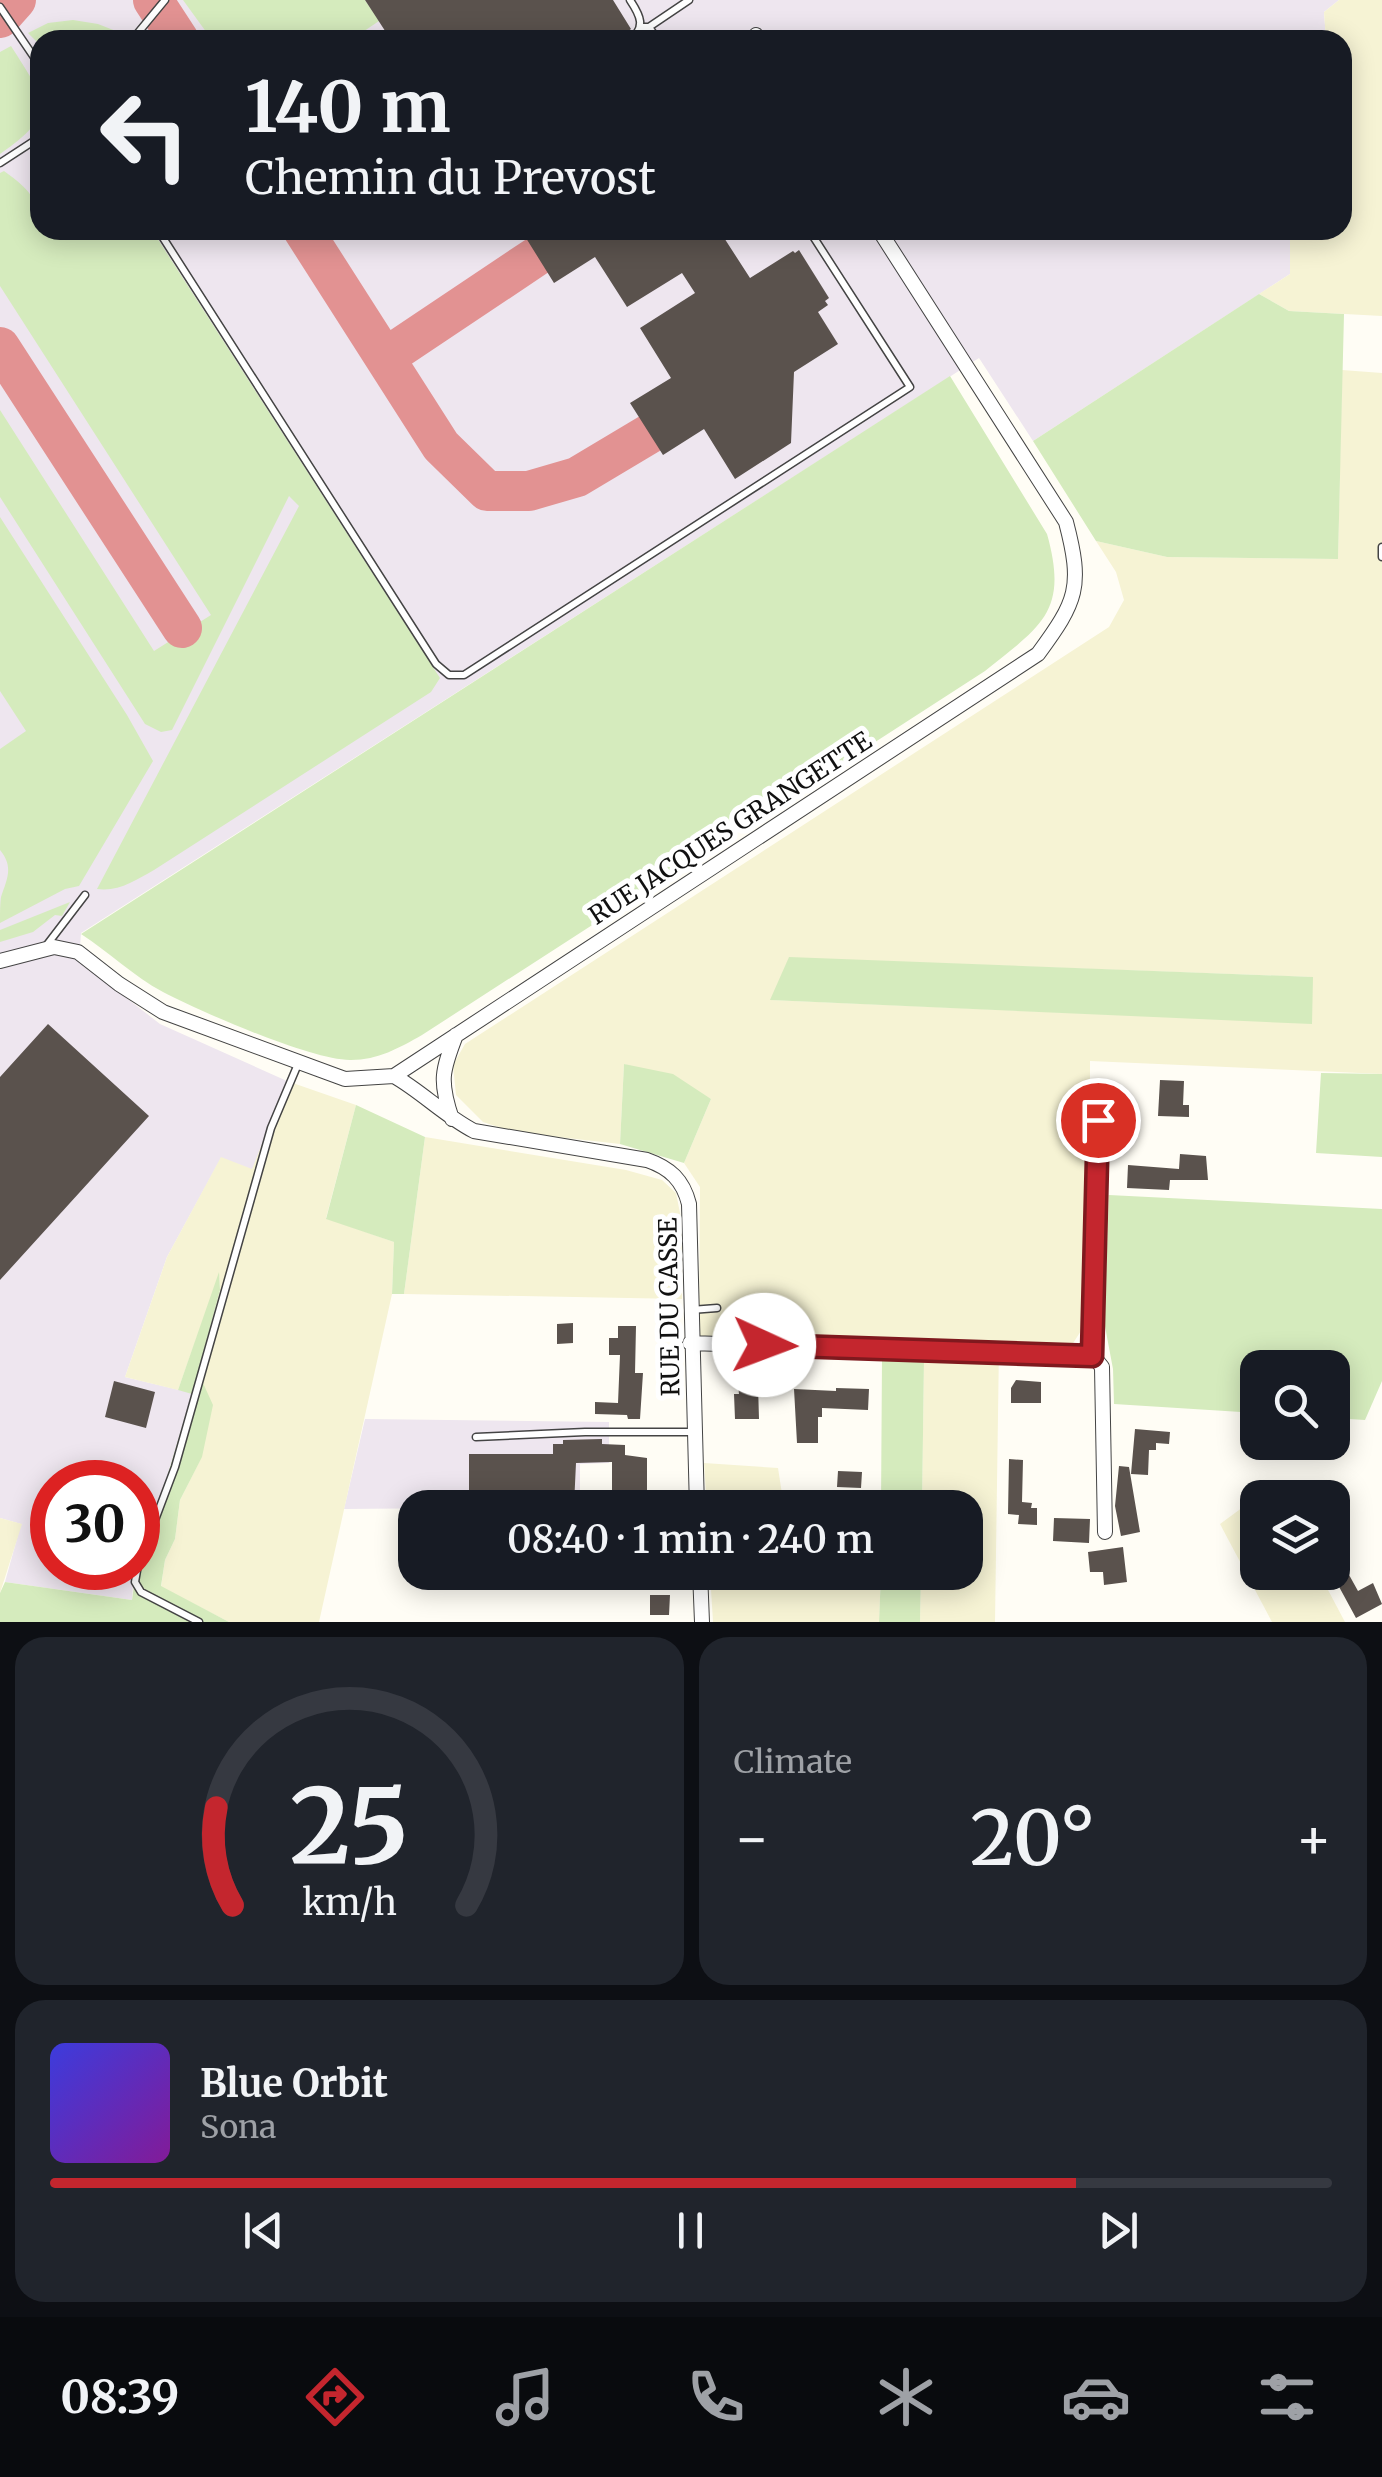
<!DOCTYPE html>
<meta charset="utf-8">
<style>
:root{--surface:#171b24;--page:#20242c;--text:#f1f3f6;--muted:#9ea1a6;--line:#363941;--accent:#c4262e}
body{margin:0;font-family:Merriweather,serif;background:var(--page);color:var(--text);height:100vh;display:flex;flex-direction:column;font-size:38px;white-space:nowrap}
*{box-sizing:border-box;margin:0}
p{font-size:32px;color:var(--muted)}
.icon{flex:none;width:55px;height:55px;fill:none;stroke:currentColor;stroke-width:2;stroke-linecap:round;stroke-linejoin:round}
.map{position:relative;height:1622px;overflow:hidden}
.drawer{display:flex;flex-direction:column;gap:15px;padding:15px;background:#0d0f14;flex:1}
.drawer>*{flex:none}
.top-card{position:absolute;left:30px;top:30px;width:1322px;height:210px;border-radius:30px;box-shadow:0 5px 25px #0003;background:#171b24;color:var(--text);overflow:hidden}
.buttons{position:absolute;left:1240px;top:1350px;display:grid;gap:20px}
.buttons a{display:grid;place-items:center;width:110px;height:110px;border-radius:20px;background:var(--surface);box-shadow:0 5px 25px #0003;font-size:50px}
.speed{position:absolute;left:30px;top:1460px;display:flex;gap:20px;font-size:50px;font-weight:700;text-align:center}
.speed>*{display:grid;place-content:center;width:130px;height:130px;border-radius:50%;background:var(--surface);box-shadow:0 5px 25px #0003;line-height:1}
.speed .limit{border:15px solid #d22;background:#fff;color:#111}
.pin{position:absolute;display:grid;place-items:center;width:85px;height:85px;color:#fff;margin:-42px;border:5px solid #fff;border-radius:50%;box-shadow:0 2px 10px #0007}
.me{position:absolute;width:110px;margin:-55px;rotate:92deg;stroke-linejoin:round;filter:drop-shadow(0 0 8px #0008)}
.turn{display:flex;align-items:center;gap:35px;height:210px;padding:0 50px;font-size:45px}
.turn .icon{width:130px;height:130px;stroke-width:2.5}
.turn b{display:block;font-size:70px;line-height:85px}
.big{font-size:75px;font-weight:600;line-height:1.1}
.drawer .card{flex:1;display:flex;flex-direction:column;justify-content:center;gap:15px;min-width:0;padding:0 35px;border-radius:30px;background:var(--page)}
.drawer .dial{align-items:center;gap:0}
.dial svg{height:260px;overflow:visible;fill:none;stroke:var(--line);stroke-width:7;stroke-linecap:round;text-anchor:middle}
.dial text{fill:var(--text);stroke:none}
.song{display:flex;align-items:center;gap:30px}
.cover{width:120px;height:120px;border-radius:15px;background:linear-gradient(135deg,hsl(240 70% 55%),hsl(290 70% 35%))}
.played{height:10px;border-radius:5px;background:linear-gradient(90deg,var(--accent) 80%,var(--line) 80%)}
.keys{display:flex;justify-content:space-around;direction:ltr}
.heat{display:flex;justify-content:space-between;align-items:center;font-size:55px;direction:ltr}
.drawer .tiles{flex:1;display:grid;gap:15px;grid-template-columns:1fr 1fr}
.card:last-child{grid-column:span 2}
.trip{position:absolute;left:398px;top:1490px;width:585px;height:100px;border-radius:30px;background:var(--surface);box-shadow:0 5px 25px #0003;font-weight:600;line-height:100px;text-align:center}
.dock{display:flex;height:160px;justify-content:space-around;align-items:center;background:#090b0e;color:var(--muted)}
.dock .icon{width:70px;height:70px}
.dock .selected{color:var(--accent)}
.dock b{font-size:45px;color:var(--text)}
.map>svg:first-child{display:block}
.industrial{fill:#eee6ef}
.farmland{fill:#f6f3d4;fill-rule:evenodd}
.green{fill:#d5ebbd}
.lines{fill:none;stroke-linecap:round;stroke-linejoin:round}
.taxiway{stroke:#e29292;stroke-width:40}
.building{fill:#5a524d}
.service-casing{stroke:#444;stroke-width:9}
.minor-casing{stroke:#444;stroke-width:16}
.service{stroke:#fff;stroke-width:6}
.minor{stroke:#fff;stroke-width:14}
.route-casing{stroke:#7f191e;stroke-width:25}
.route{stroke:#c4262e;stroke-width:18}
.labels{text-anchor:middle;stroke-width:10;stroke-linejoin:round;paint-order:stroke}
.street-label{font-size:25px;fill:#111;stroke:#fff}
</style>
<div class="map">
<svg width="1382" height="1622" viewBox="0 0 1382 1622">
<rect width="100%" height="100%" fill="#fffdf5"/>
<path class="industrial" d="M0,0h1339l-15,12 2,28h-1286v190h1250v44l-257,167 -54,-83 -898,575 -2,28 81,63 127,57 -35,89 -31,-12 -54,99 -42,120 67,16 -25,84 -29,80v-75h-86v86h82l-2,32 -127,-18 16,-58 -21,-6z
M365,1419l244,3v41l-29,1v43l-236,2z"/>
<path class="farmland" d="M1339,0h43v316l-93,-5 -30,-17 31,-20v-44h52v-190h-16l-2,-28z
M1342,370l40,3v701l-292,-13v133l19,1 -5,126 -18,2 -16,25 -71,-2 -4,276h-75l1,-49 44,-1v-64l-43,-1 2,-147 -42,-2 -1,-17 -182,-3 1,-151 -16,-24 27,-64 -87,-35 -4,80 -106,-12 -31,-10 -27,-27 -3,-30 12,-21 644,-417 15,-27 -8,-28 -20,-31 71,16 171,2zM789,958l523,19v46l-541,-23z
M287,1081l69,24 -30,113 68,24 -2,52 -73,328h-90l-68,-35 4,-27 10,-21 5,-39 22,-44 -4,-84 22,-82 -1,-15 -41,115 -53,-13 42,-120 54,-100 31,12z
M425,1137l201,33 36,10 14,13 5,25 1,81 -278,-5z
M704,1463l74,5 6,39h37h-114z
M1273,1485l6,12 -21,1v74l61,1 26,49h-73l-52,-98z
M0,1518l22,6 -22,69z
M710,1573h171l-2,49h-166z"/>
<path class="green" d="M183,0h182l14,21 -28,19h-139z
M73,20l25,4 28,11 -4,5h-82v5l-12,-12 20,-10z
M11,46c34,54 49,67 -11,108v-102z
M4,171c24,17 36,29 36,59h112l288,448 -9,14 -277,178c-18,10 -35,22 -57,19l202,-383 -10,-10 -117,234 -11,2 -16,-8 -145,-227v-87l154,241 57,-36 -211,-329v-113z
M1259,294l30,17 55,3 -6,245 -171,-2 -71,-16 -63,-100z
M950,376l97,158c22,78 -6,92 -62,137l-563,364c-23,13 -44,25 -71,25 -38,1 -152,-49 -188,-68 -30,-16 -54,-40 -82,-58z
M0,517l127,198 26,46 -74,125 -14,3 -65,34c0,-8 0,-19 1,-26 6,-18 13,-30 -1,-47v-101l26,-18 -26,-40z
M70,902l-8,14 -7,-1 -22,17 -33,10v-12z
M789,957l524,20 -1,47 -542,-24z
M624,1064l49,10 38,25 -27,64 -64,-19z
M1321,1073l61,1v83l-66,-4z
M356,1105l69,32 -21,157h-12l2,-52 -68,-23z
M1109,1195l273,14v172l-17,39 -32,-2 -1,-50h-74l-1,45 -143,-9 -1,-35 -9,-48z
M219,1272l1,18 -22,82 15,33 -11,52 -22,43 -5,39 -10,21 -4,26 68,36h-229v-29l5,-11 127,18 6,-43 29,-80 25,-83 -14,-4z
M882,1358l42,2 -2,147h-41z
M881,1573h40l-1,49h-41z"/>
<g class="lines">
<path class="taxiway" d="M153,0l26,40
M0,18l16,-18
M303,230l138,216 46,45h42l48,-14 72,-43
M0,347l182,281
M386,357l151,-101"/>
</g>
<path class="building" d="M365,0h248l18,29 -14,11h-226z
M521,230h198l31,48 43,-27 2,2 4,-3 30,48 -4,3 3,4 -10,7 20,32 -44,28 -3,71 -56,36 -31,-50 -41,26 -33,-52 41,-25 -31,-50 55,-35 -13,-20 -55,34 -32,-50 -41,26z
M48,1024l101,92 -149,164v-203z
M1160,1080l24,1 -1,24h6v12l-31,-1z
M1180,1154l26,2 2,24h-38l-1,10 -42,-2 1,-23 51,4z
M573,1323v20l-16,1v-20z
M618,1326h18l-1,47h8l-3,46h-12l-1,-4 -32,-1v-12l23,1 2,-48h-11v-17h9z
M1016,1380l25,2v21h-30v-15z
M114,1381l41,11 -9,36 -41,-11z
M738,1385h20l1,34h-24l-1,-25h5z
M836,1388l33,1 -1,21 -46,-2v9h-4v26h-21l-3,-54 42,2z
M1135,1429l35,3 -1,12 -13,-1v7h-7l-1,25 -17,-1z
M602,1439v5l23,1v10l22,3v38l-35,-1v-33l-36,1 -2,42 -105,1v-52h84v-10h10v-4z
M1009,1459l14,1 -1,42 10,1 -1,5h6v17l-19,-1 1,-9 -11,-1z
M1119,1466l10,1 11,65 -19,4 -6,-30z
M838,1471l24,1 -1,16 -24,-1z
M1054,1518l36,1 -1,24 -36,-2z
M1123,1547l4,35 -23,3 -1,-13h-13l-2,-20z
M1343,1564l15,27 15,-8 9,21 -26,14 -19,-35 -3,2 -7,-13h5v-3z
M650,1595h20l-1,20h-19z"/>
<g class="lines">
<defs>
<path id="service" d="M0,7l40,59
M641,27h8l40,-27
M649,27l9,13
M132,40l33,-40
M629,40c18,-12 11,-25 1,-40
M0,163l40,-26
M158,230l278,434 13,11h15l446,-288 -101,-157
M1382,547v10
M46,946l39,-51
M691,1310l26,-2
M476,1437l109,-5h107
M199,1622l-58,-30 -6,-10 3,-17 37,-98 96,-339 27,-64"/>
<path id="minor" d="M756,35l3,5
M0,961l54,-14 24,5 41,32 44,28 182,67 49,-3 644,-422c39,-53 45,-67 28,-132l-187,-292
M394,1076c28,16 51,40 80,55l173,29c23,8 36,20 42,44l8,304
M452,1119c-13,-38 -10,-48 4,-84
M1098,1120l-5,236 9,11 3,165
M690,1343l403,13
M700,1572l2,50"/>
</defs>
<use href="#service" class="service-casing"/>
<use href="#minor" class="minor-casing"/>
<use href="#service" class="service"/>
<use href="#minor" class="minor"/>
</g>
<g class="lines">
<defs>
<path id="route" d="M764,1345l328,11 6,-236"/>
</defs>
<use href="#route" class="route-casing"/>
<use href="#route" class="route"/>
</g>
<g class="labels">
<g class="street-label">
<text transform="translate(730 828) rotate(-33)" y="9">RUE JACQUES GRANGETTE</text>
<text transform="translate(669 1307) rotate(-91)" y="9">RUE DU CASSE</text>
</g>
</g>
</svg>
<div class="buttons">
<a><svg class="icon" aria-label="search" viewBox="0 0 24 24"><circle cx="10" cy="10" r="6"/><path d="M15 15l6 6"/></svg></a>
<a><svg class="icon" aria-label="layers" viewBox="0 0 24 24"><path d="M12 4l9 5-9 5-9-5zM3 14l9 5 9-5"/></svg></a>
</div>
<div class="speed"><div class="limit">30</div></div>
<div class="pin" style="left:1098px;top:1120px;background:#d93025"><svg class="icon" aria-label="arrive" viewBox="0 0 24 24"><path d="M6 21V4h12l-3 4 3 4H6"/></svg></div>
<svg class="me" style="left:764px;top:1345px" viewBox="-20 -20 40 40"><circle r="19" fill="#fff"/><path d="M0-13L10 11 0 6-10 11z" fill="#c4262e"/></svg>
<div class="trip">08:40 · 1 min · 240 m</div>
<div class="top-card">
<div class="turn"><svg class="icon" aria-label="left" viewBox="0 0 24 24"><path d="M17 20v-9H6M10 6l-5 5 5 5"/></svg><div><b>140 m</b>Chemin du Prevost</div></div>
</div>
</div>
<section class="drawer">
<div class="tiles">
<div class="card dial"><svg viewBox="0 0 100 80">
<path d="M14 69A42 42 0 1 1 86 69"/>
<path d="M14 69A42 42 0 0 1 9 39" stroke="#c4262e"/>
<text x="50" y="56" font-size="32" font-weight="700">25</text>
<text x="50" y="72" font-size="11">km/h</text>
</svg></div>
<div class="card"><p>Climate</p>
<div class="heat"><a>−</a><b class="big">20°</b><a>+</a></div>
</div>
<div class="card">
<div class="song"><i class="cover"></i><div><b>Blue Orbit</b><p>Sona</p></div></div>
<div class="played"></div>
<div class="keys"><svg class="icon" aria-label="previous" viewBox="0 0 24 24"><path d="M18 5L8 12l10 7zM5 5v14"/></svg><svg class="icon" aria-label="pause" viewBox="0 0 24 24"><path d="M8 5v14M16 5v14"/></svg><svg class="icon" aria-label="next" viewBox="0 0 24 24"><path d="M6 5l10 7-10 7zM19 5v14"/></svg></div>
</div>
</div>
</section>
<nav class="dock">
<b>08:39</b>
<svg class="icon selected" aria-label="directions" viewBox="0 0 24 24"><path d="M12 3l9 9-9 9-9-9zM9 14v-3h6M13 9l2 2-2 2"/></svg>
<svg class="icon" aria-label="music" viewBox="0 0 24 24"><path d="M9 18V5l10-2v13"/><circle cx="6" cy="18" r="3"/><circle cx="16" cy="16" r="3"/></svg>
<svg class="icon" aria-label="phone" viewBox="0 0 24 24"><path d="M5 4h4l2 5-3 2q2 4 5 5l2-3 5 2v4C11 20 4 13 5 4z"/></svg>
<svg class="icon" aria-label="climate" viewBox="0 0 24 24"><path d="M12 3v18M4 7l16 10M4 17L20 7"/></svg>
<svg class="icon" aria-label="car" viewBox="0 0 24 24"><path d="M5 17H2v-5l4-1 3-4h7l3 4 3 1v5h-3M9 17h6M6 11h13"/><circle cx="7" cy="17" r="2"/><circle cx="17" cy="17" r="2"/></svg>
<svg class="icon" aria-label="filters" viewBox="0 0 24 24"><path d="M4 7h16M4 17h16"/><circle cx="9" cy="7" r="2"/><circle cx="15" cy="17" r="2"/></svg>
</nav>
